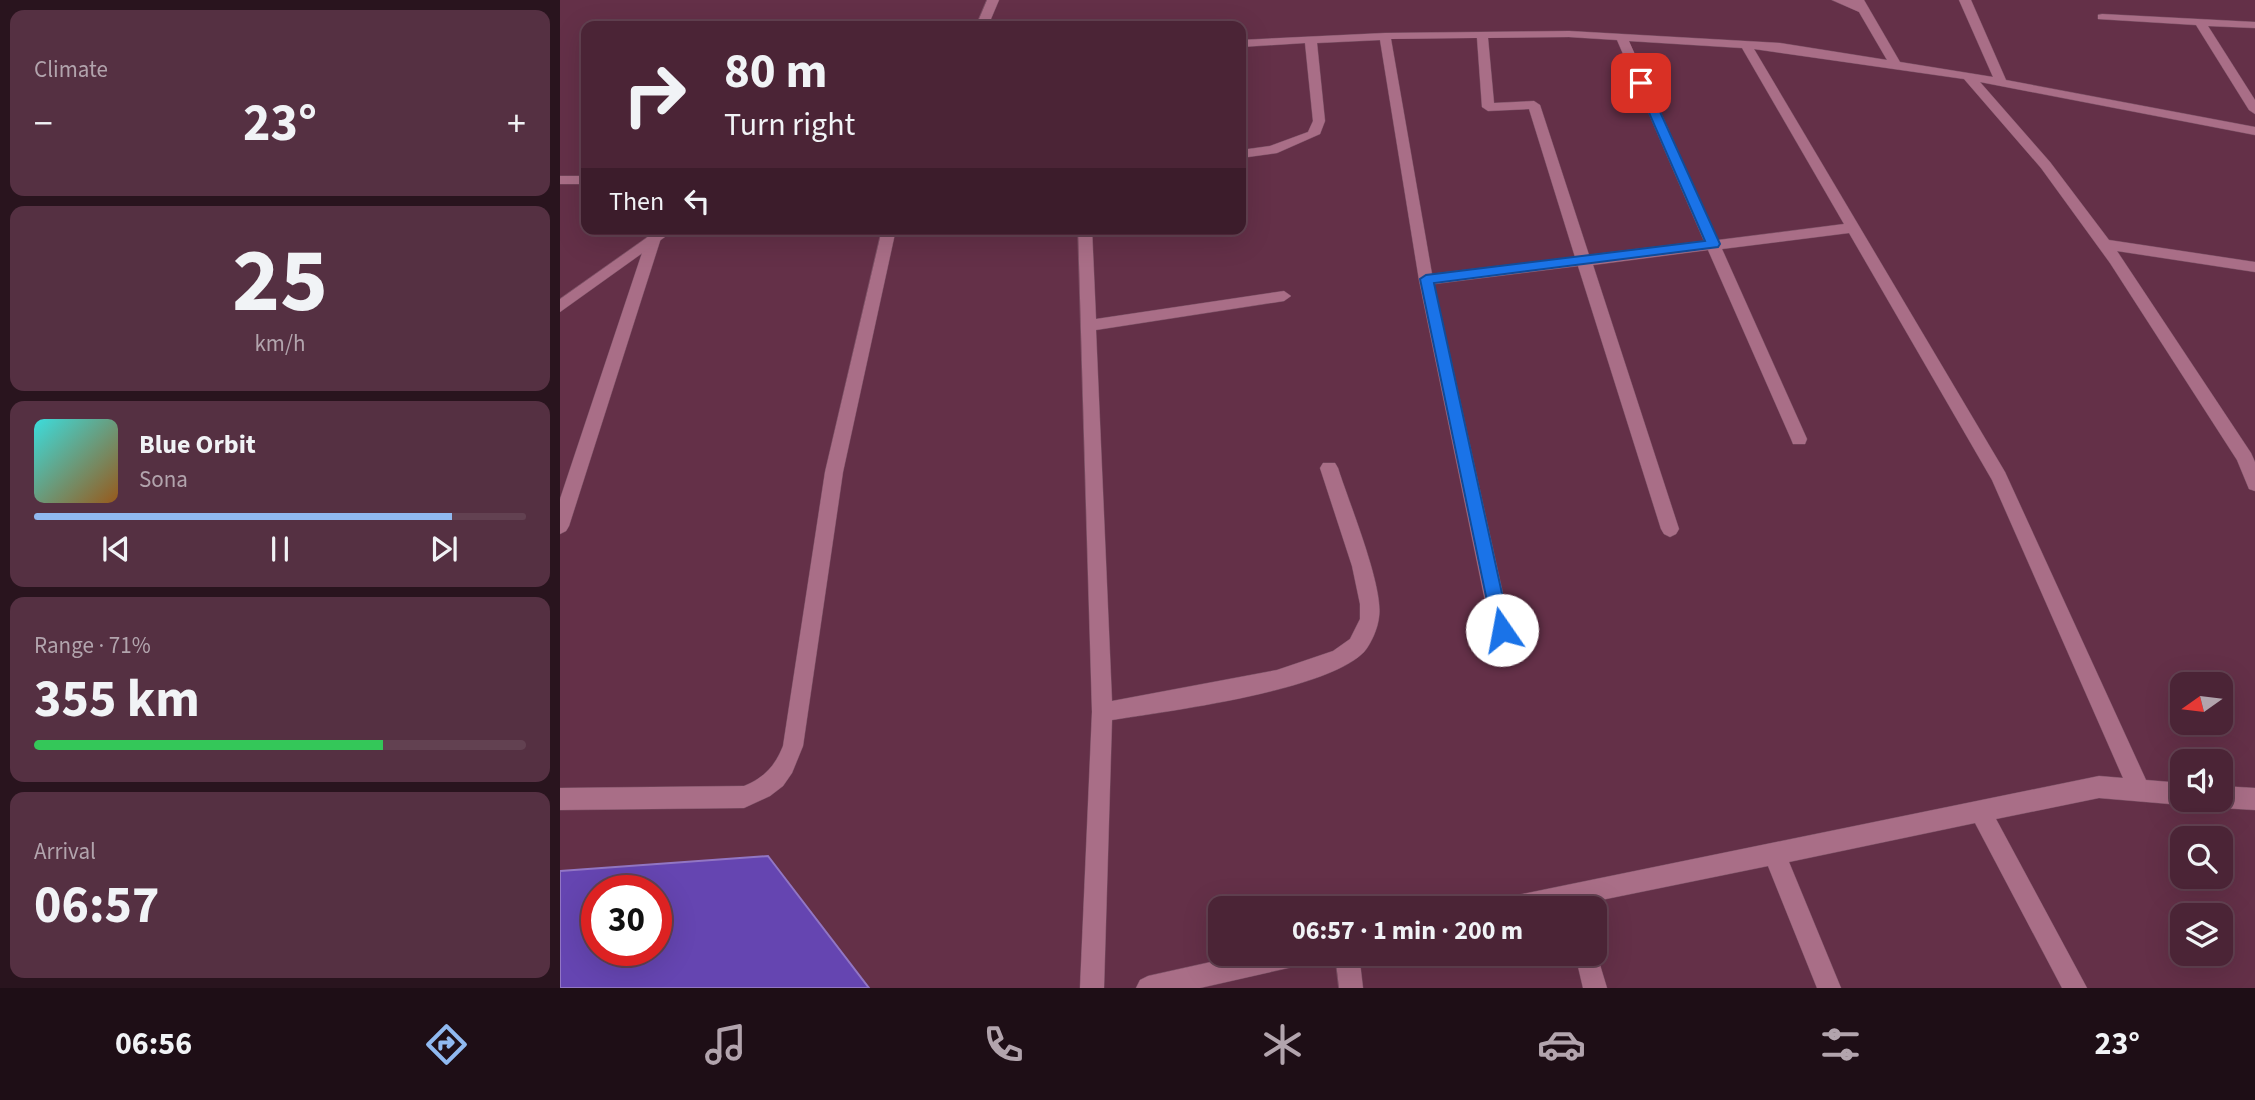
<!DOCTYPE html>
<meta charset="utf-8">
<style>
:root{--surface:#4b2436;--page:#553042;--text:#f1f3f6;--muted:#b2a4ad;--line:#624151;--accent:#90b9f0}
body{margin:0;font-family:"Source Sans 3",sans-serif;background:var(--page);color:var(--text);height:100vh;display:flex;flex-direction:column;font-size:26px;white-space:nowrap}
*{box-sizing:border-box;margin:0}
p{font-size:23px;color:var(--muted)}
.icon{flex:none;width:38px;height:38px;fill:none;stroke:currentColor;stroke-width:2;stroke-linecap:round;stroke-linejoin:round}
.map{position:relative;flex:1;overflow:hidden}
.drawer{display:flex;flex-direction:column;gap:10px;padding:10px;background:#29141e;width:560px}
.drawer>*{flex:none}
.top-card{position:absolute;left:21px;top:21px;width:665px;height:214px;border-radius:14px;box-shadow:0 7px 28px #0002,0 0 0 2px var(--line);background:#4b2436;color:var(--text);overflow:hidden}
.needle{width:46px;rotate:256deg}
.fabs{position:absolute;left:1610px;top:672px;display:grid;gap:14px}
.fabs a{display:grid;place-items:center;width:63px;height:63px;border-radius:14px;background:var(--surface);box-shadow:0 7px 28px #0002,0 0 0 2px var(--line);font-size:35px}
.speed{position:absolute;left:21px;top:875px;display:flex;gap:14px;font-size:35px;font-weight:700;text-align:center}
.speed>*{display:grid;place-content:center;width:91px;height:91px;border-radius:50%;background:var(--surface);box-shadow:0 7px 28px #0002,0 0 0 2px var(--line);line-height:1}
.speed .limit{border:10px solid #d22;background:#fff;color:#111}
.pin{position:absolute;display:grid;place-items:center;width:60px;height:60px;color:#fff;margin:-30px;border-radius:14px;box-shadow:0 4px 10px #0006}
.me{position:absolute;width:77px;margin:-38px;rotate:348deg;stroke-linejoin:round;filter:drop-shadow(0 0 5px #0008)}
.turn{display:flex;align-items:center;gap:24px;height:147px;padding:0 28px;font-size:32px}
.turn .icon{width:91px;height:91px;stroke-width:2.5}
.turn b{display:block;font-size:49px;line-height:60px}
.then{display:flex;align-items:center;height:66px;padding:0 28px;background:#0003;gap:14px;font-size:26px}
.big{font-size:52px;font-weight:700;line-height:1.1}
.drawer .card{flex:1;display:flex;flex-direction:column;justify-content:center;gap:10px;min-width:0;padding:0 24px;border-radius:14px;background:var(--page)}
.drawer .dial{align-items:center;gap:0}
.dial b{font-size:91px;line-height:1}
.song{display:flex;align-items:center;gap:21px}
.cover{width:84px;height:84px;border-radius:10px;background:linear-gradient(135deg,hsl(180 70% 55%),hsl(30 70% 35%))}
.played{height:7px;border-radius:4px;background:linear-gradient(90deg,var(--accent) 85%,var(--line) 85%)}
.keys{display:flex;justify-content:space-around;direction:ltr}
.heat{display:flex;justify-content:space-between;align-items:center;font-size:38px;direction:ltr}
.charge{height:10px;border-radius:5px;background:linear-gradient(90deg,#34c759 71%,var(--line) 0)}
.trip{position:absolute;left:648px;top:896px;width:399px;height:70px;border-radius:14px;background:var(--surface);box-shadow:0 7px 28px #0002,0 0 0 2px var(--line);font-weight:700;line-height:70px;text-align:center}
.tab-bar{display:flex;height:112px;justify-content:space-around;align-items:center;background:#1e0e16;color:var(--muted)}
.tab-bar .icon{width:49px;height:49px}
.tab-bar .on{color:var(--accent)}
.tab-bar b{font-size:32px;color:var(--text)}
main{display:flex;flex:1;min-height:0}
.map>svg:first-child{display:block}
.water{fill:#6545b1;stroke:#9276c4;stroke-width:2;fill-rule:evenodd}
.lines{fill:none;stroke-linecap:round;stroke-linejoin:round}
.minor-casing{stroke:#7a5064;stroke-width:1}
.tertiary-casing{stroke:#7a5064;stroke-width:1}
.minor{fill:#a96e87;fill-rule:evenodd}
.tertiary{fill:#a96e87;fill-rule:evenodd}
.route{fill:#1a73e8;stroke:#114b97;stroke-width:2}
</style>
<main>
<section class="drawer">
<div class="card"><p>Climate</p>
<div class="heat"><a>−</a><b class="big">23°</b><a>+</a></div>
</div>
<div class="card dial"><b>25</b><p>km/h</p></div>
<div class="card">
<div class="song"><i class="cover"></i><div><b>Blue Orbit</b><p>Sona</p></div></div>
<div class="played"></div>
<div class="keys"><svg class="icon" aria-label="previous" viewBox="0 0 24 24"><path d="M18 5L8 12l10 7zM5 5v14"/></svg><svg class="icon" aria-label="pause" viewBox="0 0 24 24"><path d="M8 5v14M16 5v14"/></svg><svg class="icon" aria-label="next" viewBox="0 0 24 24"><path d="M6 5l10 7-10 7zM19 5v14"/></svg></div>
</div>
<div class="card"><p>Range · 71%</p><b class="big">355 km</b><div class="charge"></div></div>
<div class="card"><p>Arrival</p><b class="big">06:57</b></div>
</section>
<div class="map">
<svg width="1695" height="988" viewBox="0 0 1695 988">
<rect width="100%" height="100%" fill="#643048"/>
<path class="water" d="M208,856l101,132h-309v-117zM37,891h59v59h-59z"/>
<g class="lines">
<defs>
<path id="minor" d="M1272,0h32l36,62 93,15 -34,-77h12l35,80 249,47v8l-275,-53 70,80 59,78 146,22v10l-138,-21 134,202 4,9v29l-6,-2 -12,-29 -127,-197 -69,-95 -77,-89 -210,-30 251,423 141,308 36,3v17h8l-8,5 -83,-7 -103,21 91,169h-25l-87,-165 -186,39 52,126h-24l-49,-122 -206,42h-65l3,-8 8,-3 591,-121 24,2 -131,-298 -143,-247 -127,16 85,190 -2,5h-12l-2,-5 -83,-189 -115,15 86,264 -3,5 -6,3 -6,-3 -3,-5 -83,-263 -144,18 77,346 -3,6 -7,3 -7,-3 -3,-6 -72,-350 -39,-240 -63,3 8,78 -5,13 -43,19 -36,5v-8l29,-4 38,-14 5,-11 -8,-78 -64,4v-7l144,-7 184,-2 211,12 107,17 -28,-48zM1009,37l48,3 87,201 -115,14 -49,-150 -6,-4 -40,2 -6,-65zM917,38l5,69 6,4 41,-2 46,148 -143,17 -41,-235zM1069,41l113,7 102,176 -126,16z
M1542,14l153,8v6l-47,-2 47,74v14l-6,-4 -53,-85 -98,-6v-4z
M322,229h14l-53,243 -40,274 -11,27 -9,13 -13,10 -26,12 -184,2v-22l184,-2c20,-8 31,-20 39,-40l42,-274z
M518,229h14l4,90 188,-28 7,5 -7,5 -188,29 16,371 165,-31 56,-19 17,-12 10,-20v-15l-8,-38 -32,-98 3,-5h12l3,5c10,32 46,119 41,149 -1,11 -8,27 -15,35 -38,39 -195,59 -252,68l-8,268h-24l12,-276z
M94,233l7,5 -92,288 -3,5 -6,3v-35l87,-261z
M1661,786l34,2v22l-34,-2 -8,-3 -2,-5h10z
M1034,945l13,43h-24l-8,-34h19z
M687,954h62l-4,8 -8,4 -97,22h-64l4,-8 8,-4z
M775,954h24l4,34h-24z"/>
<path id="tertiary" d="M427,0h12l-11,26h-12z
M0,176h26v8h-26z
M99,229h17l-116,83v-13z"/>
</defs>
<use href="#minor" class="minor-casing"/>
<use href="#tertiary" class="tertiary-casing"/>
<use href="#minor" class="minor"/>
<use href="#tertiary" class="tertiary"/>
</g>
<path class="route" d="M1081,80l6,3 73,161 -2,3 -284,36 76,347 -2,6 -6,2 -7,-2 -2,-6 -73,-351 6,-4 279,-34 -69,-158z"/>
</svg>
<div class="fabs">
<a><svg class="needle" viewBox="-14 -14 28 28"><path d="M0-13l5 13h-10z" fill="#e53935"/><path d="M0 13l5-13h-10z" fill="#b2a4ad"/></svg></a>
<a><svg class="icon" aria-label="sound" viewBox="0 0 24 24"><path d="M4 9h4l5-4v14l-5-4H4zM17 9q2 3 0 6"/></svg></a>
<a><svg class="icon" aria-label="search" viewBox="0 0 24 24"><circle cx="10" cy="10" r="6"/><path d="M15 15l6 6"/></svg></a>
<a><svg class="icon" aria-label="layers" viewBox="0 0 24 24"><path d="M12 4l9 5-9 5-9-5zM3 14l9 5 9-5"/></svg></a>
</div>
<div class="speed"><div class="limit">30</div></div>
<div class="pin" style="left:1081px;top:83px;background:#d93025"><svg class="icon" aria-label="arrive" viewBox="0 0 24 24"><path d="M6 21V4h12l-3 4 3 4H6"/></svg></div>
<svg class="me" style="left:942px;top:630px" viewBox="-20 -20 40 40"><circle r="19" fill="#fff"/><path d="M0-13L10 11 0 6-10 11z" fill="#1a73e8"/></svg>
<div class="trip">06:57 · 1 min · 200 m</div>
<div class="top-card">
<div class="turn"><svg class="icon" aria-label="right" viewBox="0 0 24 24"><path d="M7 20v-9h11M14 6l5 5-5 5"/></svg><div><b>80 m</b>Turn right</div></div>
<div class="then">Then<svg class="icon" aria-label="left" viewBox="0 0 24 24"><path d="M17 20v-9H6M10 6l-5 5 5 5"/></svg></div>
</div>
</div>
</main>
<nav class="tab-bar">
<b>06:56</b>
<svg class="icon on" aria-label="directions" viewBox="0 0 24 24"><path d="M12 3l9 9-9 9-9-9zM9 14v-3h6M13 9l2 2-2 2"/></svg>
<svg class="icon" aria-label="music" viewBox="0 0 24 24"><path d="M9 18V5l10-2v13"/><circle cx="6" cy="18" r="3"/><circle cx="16" cy="16" r="3"/></svg>
<svg class="icon" aria-label="phone" viewBox="0 0 24 24"><path d="M5 4h4l2 5-3 2q2 4 5 5l2-3 5 2v4C11 20 4 13 5 4z"/></svg>
<svg class="icon" aria-label="climate" viewBox="0 0 24 24"><path d="M12 3v18M4 7l16 10M4 17L20 7"/></svg>
<svg class="icon" aria-label="car" viewBox="0 0 24 24"><path d="M5 17H2v-5l4-1 3-4h7l3 4 3 1v5h-3M9 17h6M6 11h13"/><circle cx="7" cy="17" r="2"/><circle cx="17" cy="17" r="2"/></svg>
<svg class="icon" aria-label="filters" viewBox="0 0 24 24"><path d="M4 7h16M4 17h16"/><circle cx="9" cy="7" r="2"/><circle cx="15" cy="17" r="2"/></svg>
<b>23°</b>
</nav>
